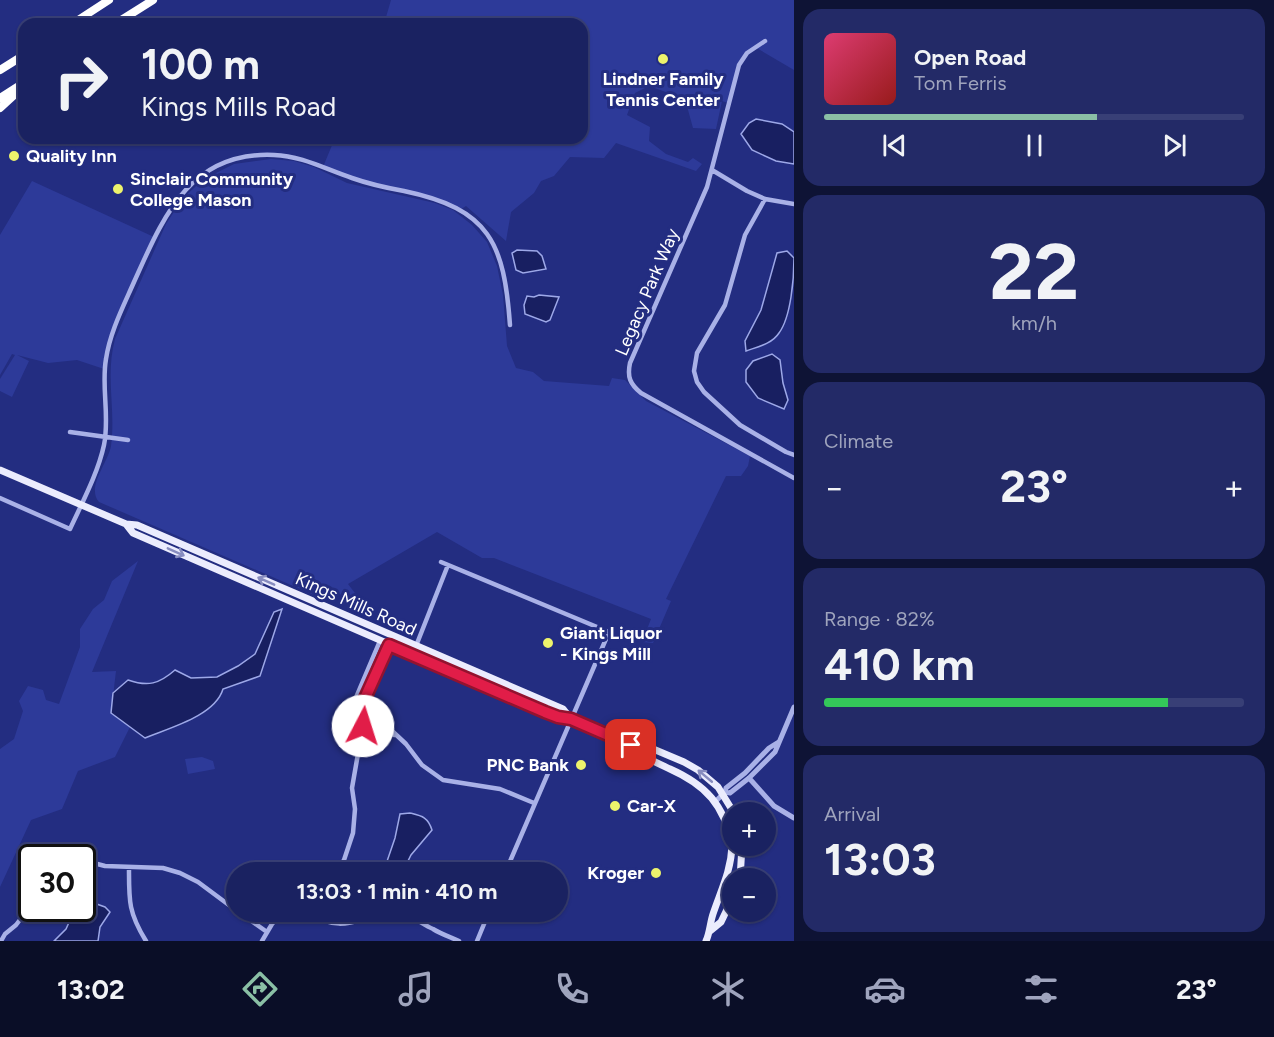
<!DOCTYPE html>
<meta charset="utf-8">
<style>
:root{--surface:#1a2261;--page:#232a67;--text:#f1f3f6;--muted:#9fa4bd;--line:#383f76;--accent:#8abfa5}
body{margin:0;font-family:Figtree,sans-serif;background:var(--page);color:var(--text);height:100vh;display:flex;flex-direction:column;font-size:22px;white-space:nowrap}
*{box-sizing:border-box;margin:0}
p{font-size:20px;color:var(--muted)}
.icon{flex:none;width:33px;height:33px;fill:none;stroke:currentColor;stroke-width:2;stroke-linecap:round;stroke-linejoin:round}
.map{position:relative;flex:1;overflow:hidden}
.panel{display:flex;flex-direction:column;gap:9px;padding:9px;background:#0e1335;width:480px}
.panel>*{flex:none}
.banner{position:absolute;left:18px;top:18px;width:570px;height:126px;border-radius:18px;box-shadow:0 2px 4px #0004,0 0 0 2px var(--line);background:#1a2261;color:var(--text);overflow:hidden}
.controls{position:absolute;left:722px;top:802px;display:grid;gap:12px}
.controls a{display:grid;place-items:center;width:54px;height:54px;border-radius:50%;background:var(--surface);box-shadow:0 2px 4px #0004,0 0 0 2px var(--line);font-size:30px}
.speed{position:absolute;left:18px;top:844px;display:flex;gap:12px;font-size:30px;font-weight:700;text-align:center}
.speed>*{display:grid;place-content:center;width:78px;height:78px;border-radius:50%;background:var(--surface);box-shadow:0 2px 4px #0004,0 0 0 2px var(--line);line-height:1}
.speed .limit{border:3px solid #111;border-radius:9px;background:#fff;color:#111}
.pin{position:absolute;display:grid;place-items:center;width:51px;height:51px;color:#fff;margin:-26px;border-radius:12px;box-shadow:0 3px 9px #0006}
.me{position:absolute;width:66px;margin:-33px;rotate:5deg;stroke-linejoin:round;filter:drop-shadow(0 0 4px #0008)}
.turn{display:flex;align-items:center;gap:21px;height:126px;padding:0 24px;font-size:27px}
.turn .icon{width:78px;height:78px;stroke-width:2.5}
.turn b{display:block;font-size:42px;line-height:51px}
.big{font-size:45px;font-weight:700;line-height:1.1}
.panel .tile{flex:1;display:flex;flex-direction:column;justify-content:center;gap:9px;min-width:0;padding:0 21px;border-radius:18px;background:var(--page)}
.panel .dial{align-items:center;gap:0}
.dial b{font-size:78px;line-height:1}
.song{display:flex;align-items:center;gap:18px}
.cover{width:72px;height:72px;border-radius:9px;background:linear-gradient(135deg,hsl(340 70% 55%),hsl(0 70% 35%))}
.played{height:6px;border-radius:3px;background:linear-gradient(90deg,var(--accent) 65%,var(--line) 65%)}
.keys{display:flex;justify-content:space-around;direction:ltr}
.heat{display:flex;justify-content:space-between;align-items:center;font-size:33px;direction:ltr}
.charge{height:9px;border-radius:4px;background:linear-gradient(90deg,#34c759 82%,var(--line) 0)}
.trip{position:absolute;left:226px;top:862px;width:342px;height:60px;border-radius:30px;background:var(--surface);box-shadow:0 2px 4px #0004,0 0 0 2px var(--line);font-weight:700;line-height:60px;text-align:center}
.menu{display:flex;height:96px;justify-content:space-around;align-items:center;background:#0a0e27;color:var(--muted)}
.menu .icon{width:42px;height:42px}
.menu .on{color:var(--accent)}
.menu b{font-size:27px;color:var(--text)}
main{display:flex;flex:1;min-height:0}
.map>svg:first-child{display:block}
.green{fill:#2d3a99}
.water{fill:#181f61;stroke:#9da8e8;stroke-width:1.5}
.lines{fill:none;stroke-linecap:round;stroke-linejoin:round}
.minor{stroke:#a9b1e7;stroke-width:4.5}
.tertiary{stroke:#a9b1e7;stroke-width:5}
.primary{stroke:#ebecfd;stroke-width:7}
.motorway{stroke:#fff;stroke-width:8}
.oneway{stroke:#878cbf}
.route-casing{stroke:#92132f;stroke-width:15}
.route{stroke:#e11d48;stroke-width:10}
.poi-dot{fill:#edf36c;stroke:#232d81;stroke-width:2}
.labels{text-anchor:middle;stroke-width:6;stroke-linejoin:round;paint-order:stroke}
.poi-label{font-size:18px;font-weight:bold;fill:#fff;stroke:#232d81;text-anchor:start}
.street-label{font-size:18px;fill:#fff;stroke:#232d81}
</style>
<main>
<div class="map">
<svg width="794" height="941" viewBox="0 0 794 941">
<rect width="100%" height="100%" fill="#232d81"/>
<path class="green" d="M391,0h403v70l-39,-23 -16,18 -11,38 -6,-2 -6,28 -23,-1 -8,-29 -36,-13 -14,7 -8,22 23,12 -1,14 17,13 22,8 5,-4 9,6 -6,7 -80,-28 -12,15 -34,-1 -16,19 -13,5 -7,12 -23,19 -5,29 -40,-35 -6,4 -11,-6 -77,-20 -49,-17 12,-29h247v-114h-198z
M271,159l23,2 20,6 33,16 88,20 18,7 19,15 15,17 10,24 6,29 4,51 9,22 17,4 11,9 65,5 3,-8 13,2 21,21 104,55 -2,10 -7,10h-15l-60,123 5,2 -18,42 -11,-1 9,-23 -157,-61h-12l-45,-26 -89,52 20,26 -34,-19 -13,7 -222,-96c-13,-15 9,-39 12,-56 5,-38 -6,-69 4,-107l51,-115 17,-26 21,-19 30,-15z
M32,181l122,56 -41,95 -9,37 -27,-9 -29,3 -31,-8 12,6 -17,36 -12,-6v-12l15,-24 -3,-1 -12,21v-140z
M138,561l-46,111 24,-1 -5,42 19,14 -15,30 -37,14 -16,38 -31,11 -31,67v-138l14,-10 9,-28 -4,-10 9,-15 15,4 3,10 13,4 21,-57v-18l13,-20 11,-9 8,-19z
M202,757l11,4 2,8 -27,5 -3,-15z"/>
<path class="water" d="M756,119l26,5 12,8v32l-18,-3 -24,-11 -11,-16 8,-11z
M517,250l20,1 5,5 4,13 -23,4 -7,-3 -4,-17z
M787,251l7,7c0,20 -3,59 -15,75 -7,11 -22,14 -33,18l-1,-10 16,-31 16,-57z
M539,295l20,2 -9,23 -4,2 -21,-8 -1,-9 3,-9 7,1z
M772,354l8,6 3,23 5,17 -4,9 -26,-11 -12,-16v-12l7,-9z
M282,609l-22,67 -37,13c-8,27 -54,39 -78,49l-34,-25 2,-20 15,-13c20,7 31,4 47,-10l16,8 26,-1 21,-11 17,-12 19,-42z
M410,813c12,3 18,4 22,17l-21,25 -9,18h-19l12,-35 5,-24z
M91,902l14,5 5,5 -10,15 -2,14h-44l12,-12 9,-20h7l1,-5z"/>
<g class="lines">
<path class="minor" d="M765,41l-18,12 -8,12 -32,122 -77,176c-3,14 0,21 11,30l153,85
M712,170l35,21 18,8 29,5
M765,199l-20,36 -20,70 -28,48 -3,18 3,11 7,10 36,33 46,27 8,3
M70,432l58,8
M0,498l70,31c12,-26 28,-56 34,-84 6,-29 -3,-58 2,-86 4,-27 17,-52 28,-77 29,-64 55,-131 140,-127 28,1 51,14 78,23 17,6 35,10 52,13 86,18 100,52 106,134
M441,562l168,70 -104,241
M416,646l32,-81
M349,710l6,-10 25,-59
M360,715l3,-11 26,-59
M362,719l28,10 16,15 16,21 21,15 57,9 34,14
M362,729l19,1 13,5
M350,736l10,-4 3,-10 -6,-10 -8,-2 -11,6 -1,11 5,7 8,2 7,17
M73,858h3
M82,860l23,6 58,2 17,5 18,9 39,29
M129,867c0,33 -1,45 17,74
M335,873l9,-13 9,-27 2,-24 -3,-21 7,-40 -1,-14
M239,912l28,20
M309,912c36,27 57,-2 90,2 14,1 22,10 34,15 8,5 17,8 26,12
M1,941l4,-7 11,-9 16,-21
M262,941l10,-17 12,-12
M477,941l12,-29"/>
<path class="tertiary" d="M749,778l25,28 20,12
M725,792l5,1 19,-15 26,-26 19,-45
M716,801l9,-9 1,-4 19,-15 24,-25 8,-5"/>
<path class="primary" d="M0,470l126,54 11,1 426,184 8,10
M126,524l7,9 392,170 33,14 13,2 60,26 15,1 38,16 14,8 20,17 16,26
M631,745c12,12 24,17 39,24 36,16 54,36 62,75
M740,879l2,-33
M710,931l11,-9 11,-23
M706,941c4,-9 4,-18 7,-27 8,-24 18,-43 19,-68"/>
<path class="motorway" d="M72,24l37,-24
M115,24l38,-24
M0,70l24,-15
M0,98l17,-11
M0,108l24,-22"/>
</g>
<defs><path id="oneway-shaft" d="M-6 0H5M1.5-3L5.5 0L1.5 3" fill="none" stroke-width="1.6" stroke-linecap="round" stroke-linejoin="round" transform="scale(1.5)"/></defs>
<g class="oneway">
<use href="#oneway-shaft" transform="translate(176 552) rotate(24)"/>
<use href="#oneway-shaft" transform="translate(266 581) rotate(-156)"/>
<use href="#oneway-shaft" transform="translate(705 776) rotate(-140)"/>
</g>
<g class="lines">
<defs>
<path id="route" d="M363,726l-3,-11 1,-8 28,-62 156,67 13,5 13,2 60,26"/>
</defs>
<use href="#route" class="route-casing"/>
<use href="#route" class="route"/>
</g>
<g class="poi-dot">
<circle cx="663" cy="59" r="6"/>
<circle cx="14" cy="156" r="6"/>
<circle cx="118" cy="189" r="6"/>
<circle cx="548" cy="643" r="6"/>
<circle cx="581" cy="765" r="6"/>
<circle cx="615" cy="806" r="6"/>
<circle cx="656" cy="873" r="6"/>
</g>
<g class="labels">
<g class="poi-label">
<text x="663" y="85" text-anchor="middle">Lindner Family<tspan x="663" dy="21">Tennis Center</tspan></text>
<text x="26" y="162">Quality Inn</text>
<text x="130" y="185">Sinclair Community<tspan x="130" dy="21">College Mason</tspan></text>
<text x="560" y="639">Giant Liquor<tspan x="560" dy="21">- Kings Mill</tspan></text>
<text x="569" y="771" text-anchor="end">PNC Bank</text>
<text x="627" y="812">Car-X</text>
<text x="644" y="879" text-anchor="end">Kroger</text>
</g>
<g class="street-label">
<text transform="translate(647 292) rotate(-67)" y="6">Legacy Park Way</text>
<text transform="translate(356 604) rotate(24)" y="6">Kings Mills Road</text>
</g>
</g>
</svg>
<div class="controls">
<a>+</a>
<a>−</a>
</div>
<div class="speed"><div class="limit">30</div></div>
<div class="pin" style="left:631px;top:745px;background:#d93025"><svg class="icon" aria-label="arrive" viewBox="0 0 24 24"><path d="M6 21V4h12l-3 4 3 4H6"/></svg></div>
<svg class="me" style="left:363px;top:726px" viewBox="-20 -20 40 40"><circle r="19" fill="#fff"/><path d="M0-13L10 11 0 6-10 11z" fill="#e11d48"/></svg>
<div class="trip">13:03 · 1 min · 410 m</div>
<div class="banner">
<div class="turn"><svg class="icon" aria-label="right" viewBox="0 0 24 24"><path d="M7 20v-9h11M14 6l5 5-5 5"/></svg><div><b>100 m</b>Kings Mills Road</div></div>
</div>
</div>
<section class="panel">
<div class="tile">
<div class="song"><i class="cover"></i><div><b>Open Road</b><p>Tom Ferris</p></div></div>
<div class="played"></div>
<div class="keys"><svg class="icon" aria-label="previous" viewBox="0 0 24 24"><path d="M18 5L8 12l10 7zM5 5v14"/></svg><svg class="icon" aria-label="pause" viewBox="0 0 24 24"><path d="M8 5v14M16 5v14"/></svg><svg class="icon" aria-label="next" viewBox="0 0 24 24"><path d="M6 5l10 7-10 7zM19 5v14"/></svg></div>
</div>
<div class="tile dial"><b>22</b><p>km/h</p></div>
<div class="tile"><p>Climate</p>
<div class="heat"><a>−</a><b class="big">23°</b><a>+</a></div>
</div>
<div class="tile"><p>Range · 82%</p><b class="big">410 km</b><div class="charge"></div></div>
<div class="tile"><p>Arrival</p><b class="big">13:03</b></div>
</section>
</main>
<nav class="menu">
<b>13:02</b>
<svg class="icon on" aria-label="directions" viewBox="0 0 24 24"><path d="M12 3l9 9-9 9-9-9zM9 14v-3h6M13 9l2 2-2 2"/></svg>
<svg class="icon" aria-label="music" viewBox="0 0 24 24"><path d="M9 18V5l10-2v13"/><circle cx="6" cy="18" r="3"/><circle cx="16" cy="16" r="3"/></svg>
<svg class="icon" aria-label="phone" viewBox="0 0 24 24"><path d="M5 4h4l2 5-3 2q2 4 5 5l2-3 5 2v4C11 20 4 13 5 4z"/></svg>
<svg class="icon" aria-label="climate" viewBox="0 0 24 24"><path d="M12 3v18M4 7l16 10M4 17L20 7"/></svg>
<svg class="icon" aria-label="car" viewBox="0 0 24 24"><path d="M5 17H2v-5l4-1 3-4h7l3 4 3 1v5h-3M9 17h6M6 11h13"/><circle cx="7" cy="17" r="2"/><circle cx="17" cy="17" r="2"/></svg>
<svg class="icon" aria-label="filters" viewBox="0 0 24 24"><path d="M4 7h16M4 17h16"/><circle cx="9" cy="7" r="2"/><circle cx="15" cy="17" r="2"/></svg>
<b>23°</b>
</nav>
